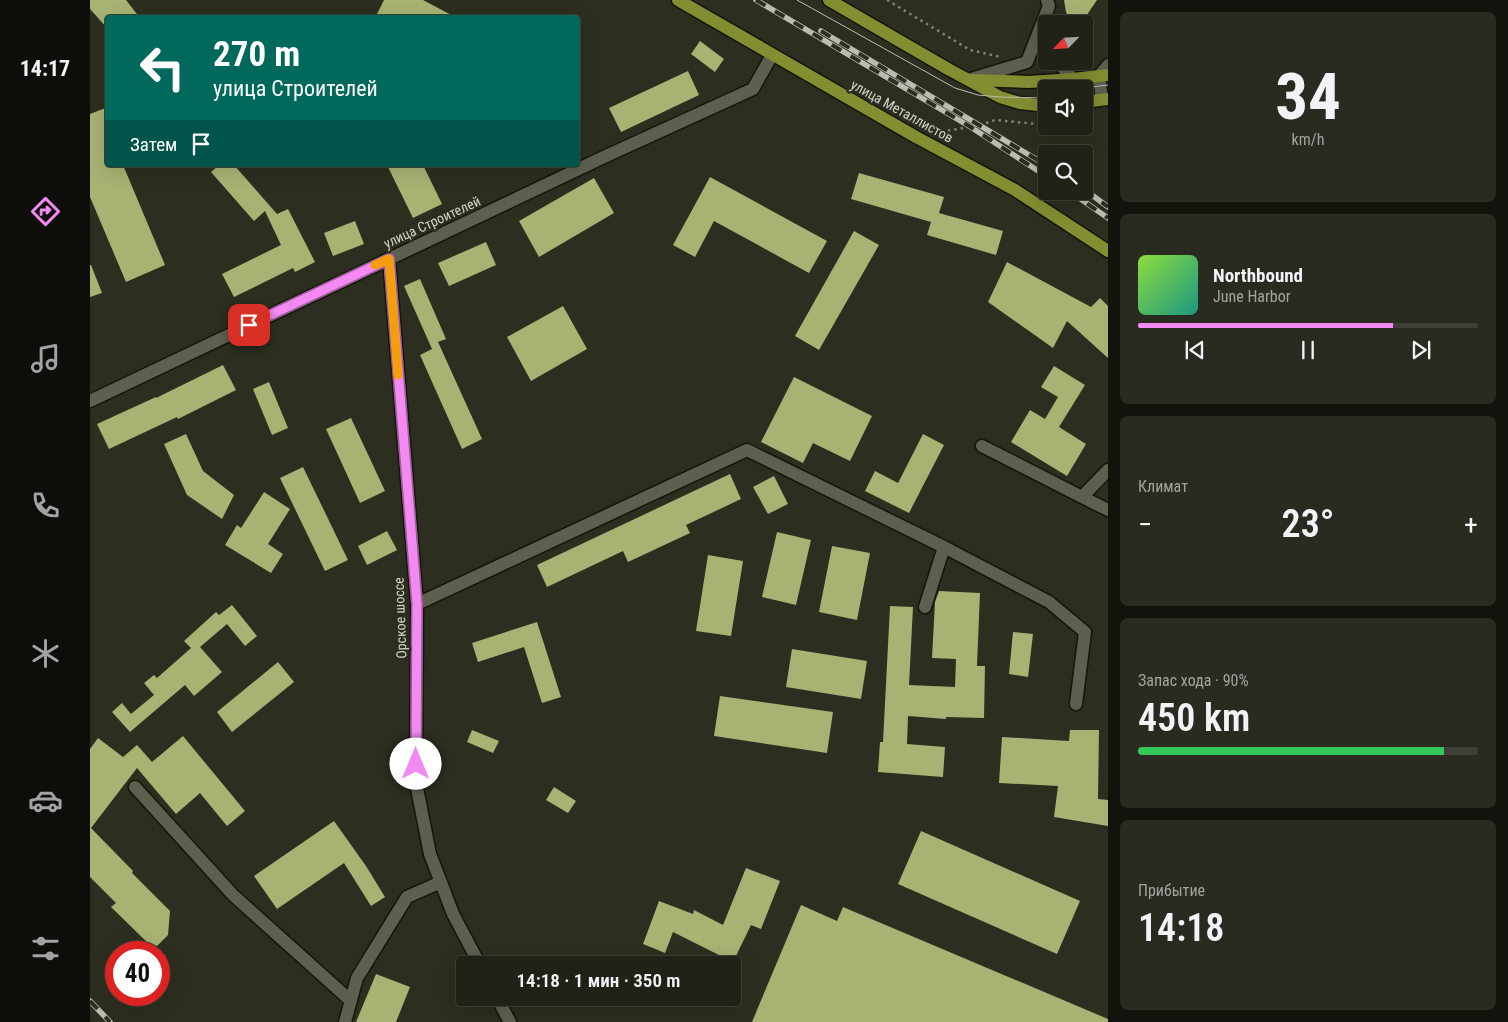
<!DOCTYPE html>
<html lang="ru">
<meta charset="utf-8">
<style>
:root{--surface:#212217;--page:#292a20;--text:#f1f3f6;--muted:#a2a4a1;--line:#3e3f36;--accent:#f38af2}
body{margin:0;font-family:"Roboto Condensed",sans-serif;background:var(--page);color:var(--text);height:100vh;display:flex;flex-direction:column;font-size:19px;white-space:nowrap}
*{box-sizing:border-box;margin:0}
p{font-size:16px;color:var(--muted)}
.icon{flex:none;width:28px;height:28px;fill:none;stroke:currentColor;stroke-width:2;stroke-linecap:round;stroke-linejoin:round}
.map{position:relative;flex:1;overflow:hidden}
.sheet{display:flex;flex-direction:column;gap:12px;padding:12px;background:#12130d;width:400px}
.sheet>*{flex:none}
.guide{position:absolute;left:15px;top:15px;width:475px;height:152px;border-radius:5px;box-shadow:0 5px 20px #0002,0 0 0 1px var(--line);background:#00695c;color:#fff;overflow:hidden}
.needle{width:32px;rotate:245deg}
.buttons{position:absolute;left:948px;top:15px;display:grid;gap:10px}
.buttons a{display:grid;place-items:center;width:55px;height:55px;border-radius:5px;background:var(--surface);box-shadow:0 5px 20px #0002,0 0 0 1px var(--line);font-size:25px}
.speed{position:absolute;left:15px;top:941px;display:flex;gap:10px;font-size:25px;font-weight:700;text-align:center}
.speed>*{display:grid;place-content:center;width:65px;height:65px;border-radius:50%;background:var(--surface);box-shadow:0 5px 20px #0002,0 0 0 1px var(--line);line-height:1}
.speed .limit{border:8px solid #d22;background:#fff;color:#111}
.pin{position:absolute;display:grid;place-items:center;width:42px;height:42px;color:#fff;margin:-21px;border-radius:10px;box-shadow:0 2px 8px #0006}
.me{position:absolute;width:55px;margin:-28px;rotate:0deg;stroke-linejoin:round;filter:drop-shadow(0 0 4px #0008)}
.turn{display:flex;align-items:center;gap:18px;height:105px;padding:0 25px;font-size:22px}
.turn .icon{width:65px;height:65px;stroke-width:2.5}
.turn b{display:block;font-size:35px;line-height:42px}
.then{display:flex;align-items:center;height:48px;padding:0 25px;background:#0003;gap:10px;font-size:19px}
.big{font-size:38px;font-weight:600;line-height:1.1}
.sheet .card{flex:1;display:flex;flex-direction:column;justify-content:center;gap:8px;min-width:0;padding:0 18px;border-radius:8px;background:var(--page)}
.sheet .dial{align-items:center;gap:0}
.dial b{font-size:65px;line-height:1}
.song{display:flex;align-items:center;gap:15px}
.cover{width:60px;height:60px;border-radius:8px;background:linear-gradient(135deg,hsl(90 70% 55%),hsl(170 70% 35%))}
.played{height:5px;border-radius:2px;background:linear-gradient(90deg,var(--accent) 75%,var(--line) 75%)}
.keys{display:flex;justify-content:space-around;direction:ltr}
.heat{display:flex;justify-content:space-between;align-items:center;font-size:28px;direction:ltr}
.charge{height:8px;border-radius:4px;background:linear-gradient(90deg,#34c759 90%,var(--line) 0)}
.trip{position:absolute;left:366px;top:956px;width:285px;height:50px;border-radius:5px;background:var(--surface);box-shadow:0 5px 20px #0002,0 0 0 1px var(--line);font-weight:600;line-height:50px;text-align:center}
main{display:flex;flex:1;min-height:0}
.tab-bar{display:flex;flex-direction:column;width:90px;justify-content:space-around;align-items:center;background:#0d0e09;color:var(--muted)}
.tab-bar .icon{width:35px;height:35px}
.tab-bar .on{color:var(--accent)}
.tab-bar b{font-size:22px;color:var(--text)}
.map>svg:first-child{display:block}
.building{fill:#a8b273}
.lines{fill:none;stroke-linecap:round;stroke-linejoin:round}
.minor-casing{stroke:#141609;stroke-width:15}
.major-casing{stroke:#141609;stroke-width:15}
.path{stroke:#818377;stroke-width:2.5;stroke-dasharray:2.5 4;stroke-linecap:butt}
.minor{stroke:#5d604f;stroke-width:12}
.major{stroke:#838d32;stroke-width:12}
.tram{stroke:#babcb2;stroke-width:1}
.rail-casing{stroke:#babcb2;stroke-width:5.5}
.rail{stroke:#2c2e1f;stroke-width:4;stroke-dasharray:11;stroke-linecap:butt}
.route-casing{stroke:#9e5a9d;stroke-width:12}
.route{stroke:#f38af2;stroke-width:9}
.slow{stroke:#f59e0b;stroke-width:9}
.labels{text-anchor:middle;stroke-width:5;stroke-linejoin:round;paint-order:stroke}
.street-label{font-size:14px;fill:#d1d3ca;stroke:#2c2e1f}
</style>
<main>
<nav class="tab-bar">
<b>14:17</b>
<svg class="icon on" aria-label="directions" viewBox="0 0 24 24"><path d="M12 3l9 9-9 9-9-9zM9 14v-3h6M13 9l2 2-2 2"/></svg>
<svg class="icon" aria-label="music" viewBox="0 0 24 24"><path d="M9 18V5l10-2v13"/><circle cx="6" cy="18" r="3"/><circle cx="16" cy="16" r="3"/></svg>
<svg class="icon" aria-label="phone" viewBox="0 0 24 24"><path d="M5 4h4l2 5-3 2q2 4 5 5l2-3 5 2v4C11 20 4 13 5 4z"/></svg>
<svg class="icon" aria-label="climate" viewBox="0 0 24 24"><path d="M12 3v18M4 7l16 10M4 17L20 7"/></svg>
<svg class="icon" aria-label="car" viewBox="0 0 24 24"><path d="M5 17H2v-5l4-1 3-4h7l3 4 3 1v5h-3M9 17h6M6 11h13"/><circle cx="7" cy="17" r="2"/><circle cx="17" cy="17" r="2"/></svg>
<svg class="icon" aria-label="filters" viewBox="0 0 24 24"><path d="M4 7h16M4 17h16"/><circle cx="9" cy="7" r="2"/><circle cx="15" cy="17" r="2"/></svg>
</nav>
<div class="map">
<svg width="1018" height="1022" viewBox="0 0 1018 1022">
<rect width="100%" height="100%" fill="#2c2e1f"/>
<path class="building" d="M0,0h36l14,18h-32v11l-18,-20z
M294,0h39l34,18h-82z
M974,0h33l-13,19h-8l-8,-3 -2,-4z
M610,41l24,18 -9,13 -24,-18z
M598,71l11,24 -78,37 -12,-24z
M18,107v58h15l42,100 -39,17 -36,-85v-83z
M129,165h15l43,49 11,-5 27,53 -20,10 -2,-4 -59,29 -12,-23 59,-29 -16,-34 -11,10 -43,-49z
M297,165h36l19,39 -29,14z
M769,173l85,24 -5,16 64,18 -7,24 -69,-20 4,-13 -80,-23z
M620,177l117,64 -18,32 -95,-52 -19,36 -22,-12z
M504,178l20,35 -75,44 -20,-36z
M265,221l9,23 -31,12 -9,-23z
M764,231l25,14 -60,105 -24,-14z
M396,242l10,23 -47,21 -11,-23z
M917,262l84,45 9,-9 8,8v52l-41,-37 -14,27 -65,-46z
M0,265h1l11,28 -12,4z
M330,279l26,60 -8,3 44,97 -20,10 -42,-94 12,-6 -28,-63z
M473,306l24,43 -56,32 -24,-44z
M133,365l13,25 -58,29 -1,-2 -68,32 -12,-25 59,-27v1z
M964,366l31,19 -26,42 27,17 -19,32 -56,-34 19,-32 15,9 13,-22 -17,-10z
M704,377l78,39 -22,45 -37,-18 -10,20 -42,-21z
M179,382l19,46 -16,7 -19,-46z
M261,418l34,73 -25,12 -34,-74z
M96,434l17,37 31,24 -12,24 -35,-24 -23,-51z
M833,434l21,11 -35,68 -44,-22 10,-20 23,12z
M213,467l45,93 -23,11 -45,-93z
M640,474l11,25 -55,26 4,8 -62,29 -5,-11 -76,36 -10,-22z
M684,476l14,28 -20,10 -15,-27z
M174,492l26,17 -22,35 15,10 -12,19 -46,-28 12,-20 4,3z
M297,531l10,19 -30,15 -9,-19z
M687,532l34,8 -15,65 -34,-8z
M742,546l38,7 -13,67 -38,-8z
M618,555l35,6 -12,75 -35,-5z
M849,591l41,2 -3,73h8l-1,52 -38,-1v2l-38,-3 -1,28 38,3 -2,30 -65,-5 2,-30h3l7,-136 23,1 -4,78 46,2 1,-28 -24,-1 3,-56z
M142,605l25,31 -12,10 -18,-22 -27,23 22,25 -28,24 -9,-11 -55,47 -18,-20 10,-9 9,11 23,-19 -10,-12 10,-8 3,3 34,-30 -7,-7 32,-29 3,3z
M447,622l24,75 -19,6 -18,-56 -46,15 -6,-19z
M923,632l20,2 -5,43 -19,-3z
M702,649l75,12 -6,38 -75,-12z
M188,662l16,20 -62,50 -15,-20z
M630,696l113,16 -6,41 -113,-17z
M382,730l27,11 -6,12 -26,-11z
M980,730h29l-1,69 10,1v26l-54,-9 4,-31 -59,-3 3,-46 67,4z
M93,736l62,75 -18,15 -27,-33 -24,21 -39,-46 -46,60 42,43 -1,2 38,38 -2,24 -14,14 -43,-42 5,-4 -26,-26v-128l8,-11 25,19 14,-12 15,17z
M464,787l22,14 -8,12 -22,-13z
M244,821l32,45 19,31 -14,9 -27,-43 -67,46 -23,-33z
M831,831l159,70 -23,53 -159,-70z
M656,868l34,13 -19,48 -10,-4 -18,37 -60,-30 -8,21 -22,-9 16,-43 34,13 1,-4 29,15z
M711,905l36,16 6,-14 265,112v3h-356z
M286,974l34,13 -14,35h-40z"/>
<g class="lines">
<defs>
<path id="minor" d="M947,38l9,11
M967,61l16,18 1,10
M881,79l56,-17 22,-56 -2,-6
M1012,99l-3,-23 9,-11
M299,259l28,345 -1,179 14,71 23,60 27,51
M0,401l516,-245 147,-67 19,-34
M892,446l100,51 26,-27
M992,497l26,13
M327,604l330,-154 197,97 105,55 36,30 -9,72
M835,607l19,-60
M45,787l98,108 118,106
M407,998l13,24
M255,1022l12,-44 50,-81 34,-15"/>
<path id="major" d="M588,0l238,137 99,53 93,61
M739,0l119,69 52,28 20,6 26,3
M882,80l57,2 44,-3 35,-4
M994,102l24,-3"/>
</defs>
<use href="#minor" class="minor-casing"/>
<use href="#major" class="major-casing"/>
<path class="path" d="M797,0l83,50 31,7
M845,133l45,-8 15,-5 42,4 9,-2"/>
<use href="#minor" class="minor"/>
<use href="#major" class="major"/>
<path class="tram" d="M707,0l158,88 23,7 22,2 46,1
M986,89l32,-4"/>
<defs>
<path id="rail" d="M666,0l213,126 77,50
M731,31l225,134
M994,189l24,18
M979,191l39,27
M0,1001l20,21"/>
</defs>
<use href="#rail" class="rail-casing"/>
<use href="#rail" class="rail"/>
</g>
<g class="lines">
<defs>
<path id="route" d="M159,325l140,-66 28,345 -1,160"/>
</defs>
<use href="#route" class="route-casing"/>
<use href="#route" class="route"/>
<path class="slow" d="M285,265l14,-6 9,116"/>
</g>
<g class="labels">
<g class="street-label">
<text transform="translate(812 111) rotate(29)" y="5">улица Металлистов</text>
<text transform="translate(342 222) rotate(-25)" y="5">улица Строителей</text>
<text transform="translate(310 618) rotate(-92)" y="5">Орское шоссе</text>
</g>
</g>
</svg>
<div class="buttons">
<a><svg class="needle" viewBox="-14 -14 28 28"><path d="M0-13l5 13h-10z" fill="#e53935"/><path d="M0 13l5-13h-10z" fill="#a2a4a1"/></svg></a>
<a><svg class="icon" aria-label="sound" viewBox="0 0 24 24"><path d="M4 9h4l5-4v14l-5-4H4zM17 9q2 3 0 6"/></svg></a>
<a><svg class="icon" aria-label="search" viewBox="0 0 24 24"><circle cx="10" cy="10" r="6"/><path d="M15 15l6 6"/></svg></a>
</div>
<div class="speed"><div class="limit">40</div></div>
<div class="pin" style="left:159px;top:325px;background:#d93025"><svg class="icon" aria-label="arrive" viewBox="0 0 24 24"><path d="M6 21V4h12l-3 4 3 4H6"/></svg></div>
<svg class="me" style="left:326px;top:764px" viewBox="-20 -20 40 40"><circle r="19" fill="#fff"/><path d="M0-13L10 11 0 6-10 11z" fill="#f38af2"/></svg>
<div class="trip">14:18 · 1 мин · 350 m</div>
<div class="guide">
<div class="turn"><svg class="icon" aria-label="left" viewBox="0 0 24 24"><path d="M17 20v-9H6M10 6l-5 5 5 5"/></svg><div><b>270 m</b>улица Строителей</div></div>
<div class="then">Затем<svg class="icon" aria-label="arrive" viewBox="0 0 24 24"><path d="M6 21V4h12l-3 4 3 4H6"/></svg></div>
</div>
</div>
<section class="sheet">
<div class="card dial"><b>34</b><p>km/h</p></div>
<div class="card">
<div class="song"><i class="cover"></i><div><b>Northbound</b><p>June Harbor</p></div></div>
<div class="played"></div>
<div class="keys"><svg class="icon" aria-label="previous" viewBox="0 0 24 24"><path d="M18 5L8 12l10 7zM5 5v14"/></svg><svg class="icon" aria-label="pause" viewBox="0 0 24 24"><path d="M8 5v14M16 5v14"/></svg><svg class="icon" aria-label="next" viewBox="0 0 24 24"><path d="M6 5l10 7-10 7zM19 5v14"/></svg></div>
</div>
<div class="card"><p>Климат</p>
<div class="heat"><a>−</a><b class="big">23°</b><a>+</a></div>
</div>
<div class="card"><p>Запас хода · 90%</p><b class="big">450 km</b><div class="charge"></div></div>
<div class="card"><p>Прибытие</p><b class="big">14:18</b></div>
</section>
</main>
